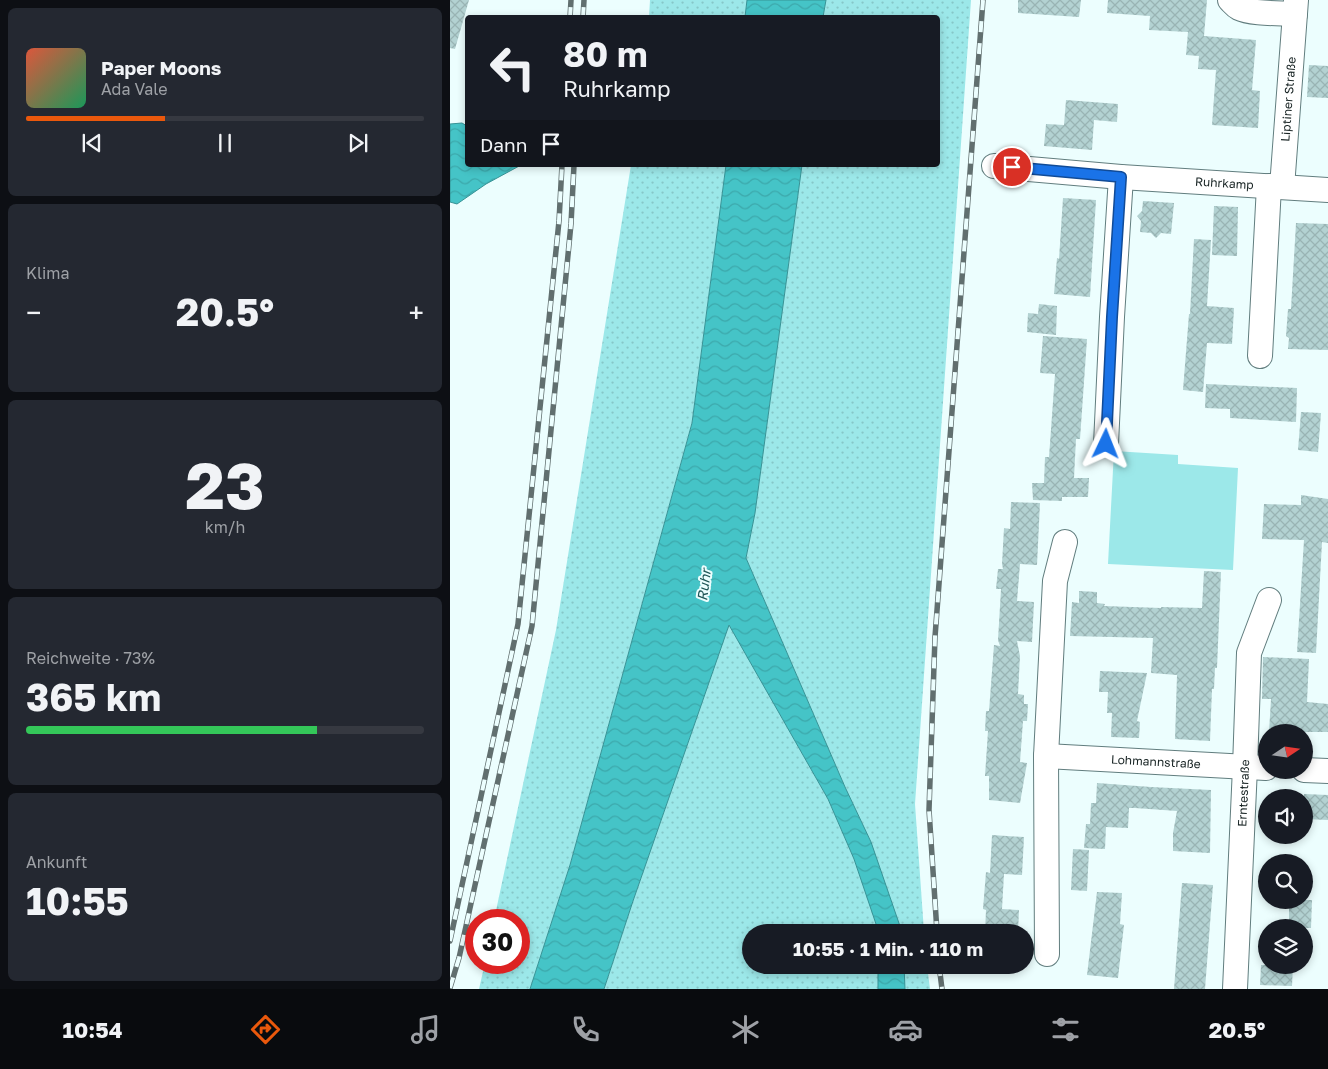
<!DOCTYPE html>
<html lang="de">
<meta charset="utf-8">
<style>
:root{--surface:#171b24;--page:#242831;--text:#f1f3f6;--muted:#9ea1a6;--line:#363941;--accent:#ea580c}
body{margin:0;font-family:"Golos Text",sans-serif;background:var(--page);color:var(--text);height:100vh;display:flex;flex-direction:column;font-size:19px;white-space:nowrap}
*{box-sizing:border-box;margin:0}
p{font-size:16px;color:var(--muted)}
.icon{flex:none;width:28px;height:28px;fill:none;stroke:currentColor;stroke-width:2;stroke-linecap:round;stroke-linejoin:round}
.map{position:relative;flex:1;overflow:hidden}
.side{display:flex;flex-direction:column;gap:8px;padding:8px;background:#0d0f14;width:450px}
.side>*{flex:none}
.top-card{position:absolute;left:15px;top:15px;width:475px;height:152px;border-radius:5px;box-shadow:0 2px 8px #0003;background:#171b24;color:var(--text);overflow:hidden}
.needle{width:32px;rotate:77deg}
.tools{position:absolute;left:808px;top:724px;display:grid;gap:10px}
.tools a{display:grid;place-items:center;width:55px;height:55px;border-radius:50%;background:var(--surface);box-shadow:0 2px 8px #0003;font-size:25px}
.speed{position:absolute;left:15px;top:909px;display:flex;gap:10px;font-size:25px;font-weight:700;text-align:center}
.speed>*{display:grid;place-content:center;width:65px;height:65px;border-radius:50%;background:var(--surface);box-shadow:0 2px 8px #0003;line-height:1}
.speed .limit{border:8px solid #d22;background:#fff;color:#111}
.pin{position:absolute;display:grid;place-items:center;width:42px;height:42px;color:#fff;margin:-21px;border:2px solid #fff;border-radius:50%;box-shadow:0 1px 5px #0007}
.me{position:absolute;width:55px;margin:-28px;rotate:2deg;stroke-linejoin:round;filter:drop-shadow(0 0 4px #0008)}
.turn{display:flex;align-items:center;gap:18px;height:105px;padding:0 15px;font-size:22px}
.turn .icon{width:65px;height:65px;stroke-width:2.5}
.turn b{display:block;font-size:35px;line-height:42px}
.then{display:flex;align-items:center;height:48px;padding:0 15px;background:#0003;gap:10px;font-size:19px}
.big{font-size:38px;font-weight:700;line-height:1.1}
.side .card{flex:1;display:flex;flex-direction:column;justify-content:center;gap:8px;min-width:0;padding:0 18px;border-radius:8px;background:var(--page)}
.side .dial{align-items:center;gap:0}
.dial b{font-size:65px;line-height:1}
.song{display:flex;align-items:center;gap:15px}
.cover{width:60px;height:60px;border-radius:8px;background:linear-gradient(135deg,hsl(10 70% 55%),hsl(150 70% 35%))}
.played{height:5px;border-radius:2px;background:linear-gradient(90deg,var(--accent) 35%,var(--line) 35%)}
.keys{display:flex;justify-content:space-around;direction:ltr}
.heat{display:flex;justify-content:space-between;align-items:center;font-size:28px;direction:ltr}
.charge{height:8px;border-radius:4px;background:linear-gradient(90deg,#34c759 73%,var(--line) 0)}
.trip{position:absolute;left:292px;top:924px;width:292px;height:50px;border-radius:25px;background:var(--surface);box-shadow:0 2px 8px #0003;font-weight:700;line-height:50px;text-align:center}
.menu{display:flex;height:80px;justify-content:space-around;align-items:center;background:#090b0e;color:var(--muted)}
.menu .icon{width:35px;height:35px}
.menu .current{color:var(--accent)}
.menu b{font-size:22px;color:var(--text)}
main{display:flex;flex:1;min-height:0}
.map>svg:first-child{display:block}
.grass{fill:url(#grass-dots)}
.park{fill:#9ce8e9}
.water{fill:url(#water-waves);stroke:#379396}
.building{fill:url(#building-cross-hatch)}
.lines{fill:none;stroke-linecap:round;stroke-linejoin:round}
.minor-casing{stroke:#617d7e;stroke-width:26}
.minor{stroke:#fff;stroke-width:24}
.rail-casing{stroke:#616f6f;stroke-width:5.5}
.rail{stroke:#ecfefe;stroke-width:4;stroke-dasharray:11;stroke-linecap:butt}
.route-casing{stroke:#114b97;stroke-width:12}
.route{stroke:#1a73e8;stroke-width:9}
.labels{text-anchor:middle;stroke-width:4;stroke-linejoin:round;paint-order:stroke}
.street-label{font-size:12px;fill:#162222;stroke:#ecfefe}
.water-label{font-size:14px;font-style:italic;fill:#1f5556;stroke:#ecfefe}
</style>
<main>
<section class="side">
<div class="card">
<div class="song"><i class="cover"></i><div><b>Paper Moons</b><p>Ada Vale</p></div></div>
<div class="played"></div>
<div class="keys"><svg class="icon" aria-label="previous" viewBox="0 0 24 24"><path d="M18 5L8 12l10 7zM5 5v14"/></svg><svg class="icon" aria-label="pause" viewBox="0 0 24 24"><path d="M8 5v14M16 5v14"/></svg><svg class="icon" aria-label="next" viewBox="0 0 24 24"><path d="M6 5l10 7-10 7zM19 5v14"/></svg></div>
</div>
<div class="card"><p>Klima</p>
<div class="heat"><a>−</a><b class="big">20.5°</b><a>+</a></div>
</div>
<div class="card dial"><b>23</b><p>km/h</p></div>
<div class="card"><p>Reichweite · 73%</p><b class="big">365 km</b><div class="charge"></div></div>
<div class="card"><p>Ankunft</p><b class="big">10:55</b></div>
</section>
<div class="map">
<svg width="878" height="989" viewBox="0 0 878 989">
<defs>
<pattern id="grass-dots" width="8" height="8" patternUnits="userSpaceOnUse" patternTransform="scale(1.25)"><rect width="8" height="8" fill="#9ce8e9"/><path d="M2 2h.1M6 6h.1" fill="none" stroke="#86c7c8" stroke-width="1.8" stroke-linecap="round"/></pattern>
<pattern id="water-waves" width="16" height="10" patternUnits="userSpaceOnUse" patternTransform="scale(1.25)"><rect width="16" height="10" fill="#45c4c7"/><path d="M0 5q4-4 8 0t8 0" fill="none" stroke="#3ca8ab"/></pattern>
<pattern id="building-cross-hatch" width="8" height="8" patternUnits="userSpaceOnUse" patternTransform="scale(1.25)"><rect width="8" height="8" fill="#b3d2d2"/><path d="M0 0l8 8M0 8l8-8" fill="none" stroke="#99b4b4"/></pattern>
</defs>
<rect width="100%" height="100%" fill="#ecfefe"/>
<path class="grass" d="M200,0h97l-2,17h-96z
M376,0h145l-56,804 9,128h-173v33h176l3,24h-326l29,-88 96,-277 99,175 26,60 17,-17 -26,-55 -99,-229 9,-45 47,-348h136v-147l-115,-1z
M181,165h95l-34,257 -122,443 -40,124h-51l6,-26 34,-1v-42h-25l62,-290z"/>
<path class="park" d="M664,451l64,4v9l60,4 -5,102 -125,-6z"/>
<path class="water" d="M297,0h79l-3,17h-78z
M12,123l5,3 1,39h53l-35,19 -29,20 -7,-2v-78z
M276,165h76l-47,348 -9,45 99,229 26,55 31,90h-25v-5l-23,-68 -26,-60 -99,-174 -96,276 -29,88h-74l40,-124 122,-442z
M428,965h26l1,24h-27z"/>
<path class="building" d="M0,0h19l-14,49 -5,-1z
M568,0h63l-2,17 -61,-4z
M658,0h99l-3,36 52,4 -4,50 8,1 -2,37 -46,-3 4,-55 -18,-1 1,-13 -13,-1 2,-23 -39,-2 1,-14 -43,-3z
M859,65l19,1v32l-21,-1z
M616,100l52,4 -1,18 -23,-2 -2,30 -48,-4 2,-22 18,1z
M613,198l33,2 -6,97 -36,-3 3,-36 2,1z
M693,201l31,2 -3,31 -10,-1 -5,5 -5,-5 -11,-1 1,-11 -4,-5 5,-5z
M764,206l24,1 -1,49 -25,-1z
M846,223l32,1v126l-40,-1 1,-11 -3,-2 2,-27h3z
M744,239l17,1 -4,66 27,2 -2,36 -25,-1 -4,49 -20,-2 6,-76h1z
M589,304l18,2 -1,29 -29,-3 1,-19 10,1z
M593,336l44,3 -7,100h-4l-2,39h15l-1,19h-26v4l-29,-1 -1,-17h12l1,-26h4l6,-83 -15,-1z
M756,384l91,4 -1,34 -66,-4v-9l-25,-1z
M851,412l20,1 -3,39 -20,-2z
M851,495l27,4v44l-6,-1 -6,111 -19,-1 7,-112 -42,-1 2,-35 37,1z
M561,502l29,1 -3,62 -17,-1 -3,37 17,1 -2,40 -15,-1 3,15 -2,38 6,1v9h4l-1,17h-4l-3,41 7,1 -7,40 -31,-3v-24h-4l3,-45h-3l1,-20h3l5,-66 6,1 -2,-6 3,-51h-5l2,-20h5l-1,-5 2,-36 6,1z
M754,571l17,1 -4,96h-2l-1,21h-2l-2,52 -35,-2 2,-64 -26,-2 2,-35 -83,-2 2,-34 7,1v-12l18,1v11l8,1 -1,2 57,2v-1l41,1z
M813,657l46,2 -2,43 21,2v28h-59l2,-33h-9z
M650,671l47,2 -10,48 3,1 -1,16 -28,-1 1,-24h-5l1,-21h-9z
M647,783l54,4 60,3 -1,63 -37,-2v-18l4,-22 -42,-3h-6l-1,20 -22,-1 -1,22 -21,-1 2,-24h4l1,-21h5z
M854,794l24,1v25l-24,-1z
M542,835l32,2 -2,38 -18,-1 -2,35 17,1 -1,22h-33l1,-22 -3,-1 3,-37 4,1z
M623,849l16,1 -2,41 -16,-1z
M732,883l31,2 -8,104h-31z
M647,892l25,1 -2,31 4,1 -6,53 -31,-3z
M839,900h23l-1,28h-22z
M811,965h32l-1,21 -32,-1z"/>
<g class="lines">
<defs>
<g id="minor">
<path d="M780,0c3,3 5,6 9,8 12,6 42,5 56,6"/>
<path id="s1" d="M544,166l127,11 207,13"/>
<path id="s2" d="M832,187l14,-187"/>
<path d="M810,356l9,-170"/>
<path d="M656,444l6,-127 9,-140"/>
<path id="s3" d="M596,756l220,12"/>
<path d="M854,770l24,1"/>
<path d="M597,954l-1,-198 9,-175 10,-39"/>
<path id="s4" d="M785,989l10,-222 4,-114 20,-53"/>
</g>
</defs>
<use href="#minor" class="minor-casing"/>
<use href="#minor" class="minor"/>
<defs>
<path id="rail" d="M120,18l1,-18
M133,18l1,-18
M487,932l-8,-122 6,-173 48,-637
M0,941l68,-317 41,-403 3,-56
M489,965l3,24
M0,988l9,-30 73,-332 39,-402 3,-59"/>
</defs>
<use href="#rail" class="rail-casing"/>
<use href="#rail" class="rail"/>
</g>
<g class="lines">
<defs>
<path id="route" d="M562,167l109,10 -9,140 -6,127"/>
</defs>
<use href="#route" class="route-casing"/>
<use href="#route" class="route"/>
</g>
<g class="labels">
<g class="street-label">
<text dy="4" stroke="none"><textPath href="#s2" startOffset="88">Liptiner Straße</textPath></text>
<text dy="4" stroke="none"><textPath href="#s1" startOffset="231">Ruhrkamp</textPath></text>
<text dy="4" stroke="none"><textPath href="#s3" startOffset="110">Lohmannstraße</textPath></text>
<text dy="4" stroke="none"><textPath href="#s4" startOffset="196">Erntestraße</textPath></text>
</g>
<g class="water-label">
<text transform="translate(254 585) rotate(-83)" y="5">Ruhr</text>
</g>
</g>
</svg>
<div class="tools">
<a><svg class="needle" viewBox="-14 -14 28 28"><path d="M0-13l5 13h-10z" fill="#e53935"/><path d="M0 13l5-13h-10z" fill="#9ea1a6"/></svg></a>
<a><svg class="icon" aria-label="sound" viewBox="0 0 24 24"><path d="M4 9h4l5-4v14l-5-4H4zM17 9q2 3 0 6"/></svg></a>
<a><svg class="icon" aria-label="search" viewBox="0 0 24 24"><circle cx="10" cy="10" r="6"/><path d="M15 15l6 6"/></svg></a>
<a><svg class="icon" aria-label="layers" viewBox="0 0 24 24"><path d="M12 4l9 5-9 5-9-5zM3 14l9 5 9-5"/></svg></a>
</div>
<div class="speed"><div class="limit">30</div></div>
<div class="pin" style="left:562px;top:167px;background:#d93025"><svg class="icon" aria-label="arrive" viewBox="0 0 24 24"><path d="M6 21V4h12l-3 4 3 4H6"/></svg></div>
<svg class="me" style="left:656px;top:444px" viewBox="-20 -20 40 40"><path d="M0-17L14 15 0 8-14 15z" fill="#1a73e8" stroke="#fff" stroke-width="4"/></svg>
<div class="trip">10:55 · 1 Min. · 110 m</div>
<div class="top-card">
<div class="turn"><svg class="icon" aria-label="left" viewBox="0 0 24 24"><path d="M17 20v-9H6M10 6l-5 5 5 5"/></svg><div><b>80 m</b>Ruhrkamp</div></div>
<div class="then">Dann<svg class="icon" aria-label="arrive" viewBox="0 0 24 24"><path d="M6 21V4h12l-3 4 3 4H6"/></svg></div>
</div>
</div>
</main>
<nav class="menu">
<b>10:54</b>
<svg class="icon current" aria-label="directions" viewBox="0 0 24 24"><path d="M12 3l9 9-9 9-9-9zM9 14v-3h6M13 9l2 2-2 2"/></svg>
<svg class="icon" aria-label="music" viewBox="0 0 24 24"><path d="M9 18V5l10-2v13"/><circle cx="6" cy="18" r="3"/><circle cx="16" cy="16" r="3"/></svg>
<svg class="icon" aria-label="phone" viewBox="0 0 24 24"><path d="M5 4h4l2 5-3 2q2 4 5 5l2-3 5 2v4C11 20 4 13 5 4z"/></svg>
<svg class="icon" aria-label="climate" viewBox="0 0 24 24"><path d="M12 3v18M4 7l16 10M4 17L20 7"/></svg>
<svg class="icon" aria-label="car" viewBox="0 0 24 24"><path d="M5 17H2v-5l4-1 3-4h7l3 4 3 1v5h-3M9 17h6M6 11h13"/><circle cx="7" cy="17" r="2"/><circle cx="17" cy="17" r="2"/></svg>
<svg class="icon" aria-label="filters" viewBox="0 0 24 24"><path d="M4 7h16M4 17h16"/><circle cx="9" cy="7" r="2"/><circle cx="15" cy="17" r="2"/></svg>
<b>20.5°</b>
</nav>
